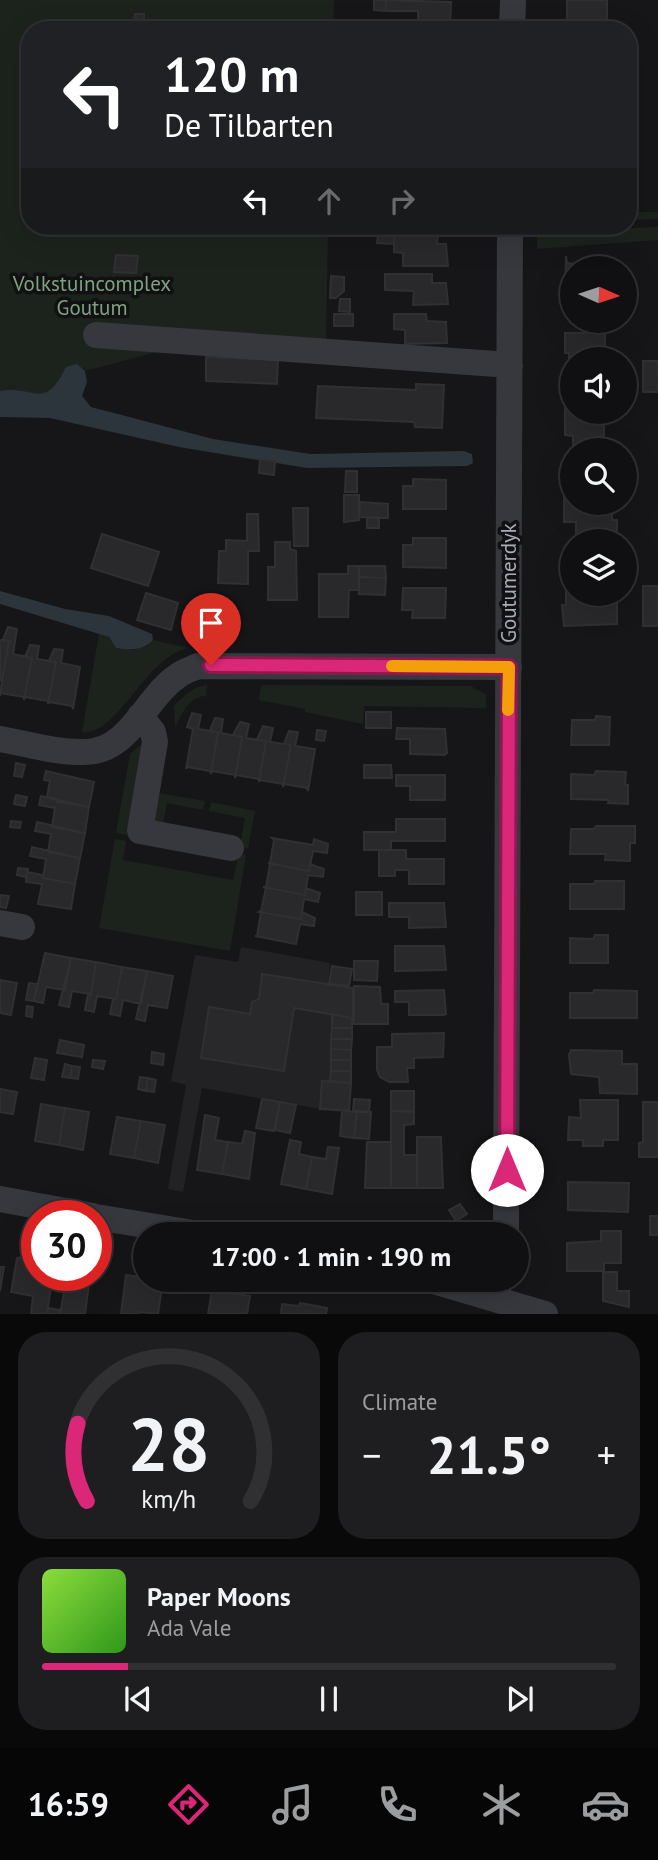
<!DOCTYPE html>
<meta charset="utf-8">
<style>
:root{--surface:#101012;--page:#1e1e20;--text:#f1f3f6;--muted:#9c9d9f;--line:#303032;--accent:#db2777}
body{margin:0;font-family:"PT Sans",sans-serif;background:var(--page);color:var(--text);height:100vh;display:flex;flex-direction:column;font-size:26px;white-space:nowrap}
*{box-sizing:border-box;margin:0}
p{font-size:23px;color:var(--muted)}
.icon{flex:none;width:38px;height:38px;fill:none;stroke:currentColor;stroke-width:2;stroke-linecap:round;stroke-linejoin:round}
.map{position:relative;height:1314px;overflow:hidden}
.side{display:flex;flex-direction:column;gap:18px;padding:18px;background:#09090a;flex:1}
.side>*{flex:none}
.top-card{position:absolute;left:21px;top:21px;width:616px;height:214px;border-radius:28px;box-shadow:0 7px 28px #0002,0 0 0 2px var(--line);background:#202124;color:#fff;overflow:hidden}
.needle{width:46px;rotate:93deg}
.fabs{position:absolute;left:560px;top:256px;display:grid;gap:14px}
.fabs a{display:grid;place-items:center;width:77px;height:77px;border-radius:50%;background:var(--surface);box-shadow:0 7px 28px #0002,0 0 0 2px var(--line);font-size:35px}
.speed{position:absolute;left:21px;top:1200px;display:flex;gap:14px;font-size:35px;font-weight:700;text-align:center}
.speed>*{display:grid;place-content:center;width:91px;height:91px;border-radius:50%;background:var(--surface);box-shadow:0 7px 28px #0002,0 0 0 2px var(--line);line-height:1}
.speed .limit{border:10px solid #d22;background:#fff;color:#111}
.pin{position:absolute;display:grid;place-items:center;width:60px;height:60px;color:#fff;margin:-72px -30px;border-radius:50% 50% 50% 0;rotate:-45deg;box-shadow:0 0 7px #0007}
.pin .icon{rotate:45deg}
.me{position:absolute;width:77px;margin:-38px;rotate:0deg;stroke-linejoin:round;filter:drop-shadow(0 0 5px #0008)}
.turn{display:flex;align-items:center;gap:24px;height:147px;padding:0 28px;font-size:32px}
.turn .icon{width:91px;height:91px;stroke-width:2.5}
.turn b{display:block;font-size:49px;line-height:60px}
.lanes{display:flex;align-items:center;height:66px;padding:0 28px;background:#0003;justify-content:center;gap:35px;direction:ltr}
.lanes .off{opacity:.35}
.big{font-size:52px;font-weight:700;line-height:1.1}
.side .tile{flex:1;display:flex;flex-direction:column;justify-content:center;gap:10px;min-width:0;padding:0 24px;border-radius:28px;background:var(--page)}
.side .dial{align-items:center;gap:0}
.dial svg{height:182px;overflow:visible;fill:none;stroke:var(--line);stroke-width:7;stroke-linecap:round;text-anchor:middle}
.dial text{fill:var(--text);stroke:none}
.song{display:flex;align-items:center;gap:21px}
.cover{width:84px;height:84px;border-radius:10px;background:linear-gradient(135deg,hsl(90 70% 55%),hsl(110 70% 35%))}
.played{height:7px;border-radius:4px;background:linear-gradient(90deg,var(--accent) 15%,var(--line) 15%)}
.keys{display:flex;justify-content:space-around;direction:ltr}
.heat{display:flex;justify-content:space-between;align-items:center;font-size:38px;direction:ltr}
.side .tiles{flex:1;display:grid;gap:18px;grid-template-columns:1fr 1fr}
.tile:last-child{grid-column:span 2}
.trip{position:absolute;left:133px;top:1222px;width:396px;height:70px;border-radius:35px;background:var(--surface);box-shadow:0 7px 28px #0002,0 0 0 2px var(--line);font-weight:700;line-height:70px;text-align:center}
.dock{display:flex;height:112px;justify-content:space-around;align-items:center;background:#060607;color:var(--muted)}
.dock .icon{width:49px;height:49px}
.dock .on{color:var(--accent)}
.dock b{font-size:32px;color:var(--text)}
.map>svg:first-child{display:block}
.built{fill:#222225}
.green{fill:#1c231d}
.water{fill:#2c353c}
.building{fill:#29292c;stroke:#303034;stroke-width:2}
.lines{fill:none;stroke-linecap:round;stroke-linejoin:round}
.minor{stroke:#37383d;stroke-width:26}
.route-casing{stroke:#8e194d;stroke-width:18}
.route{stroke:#db2777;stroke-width:12}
.slow{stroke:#f59e0b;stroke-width:12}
.labels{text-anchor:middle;stroke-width:7;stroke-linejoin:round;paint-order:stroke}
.park-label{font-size:21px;fill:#7fa381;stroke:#111113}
.street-label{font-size:21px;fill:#a8adb8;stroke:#111113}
</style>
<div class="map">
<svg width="658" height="1314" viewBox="0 0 658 1314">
<rect width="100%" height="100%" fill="#161618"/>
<path class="built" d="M241,947l89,16 -2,20 26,4 -5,124 -29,-2 -118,-21 -19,104 -15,-3 18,-104 -15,-4 24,-126 43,7z"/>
<path class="green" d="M0,0h334l-1,30h-303v196h298l-2,117 -154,5 -87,23 -1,-3c-10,6 -34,26 -44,27 -14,1 -26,-6 -40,-4z
M628,212h30v7l-30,1z
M658,227v13l-121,9v-17z
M99,634l10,3 7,11 18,2 14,-4 5,-6 35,8c-44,10 -69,87 -106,84z
M207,685l-1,11c-17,0 -24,18 -31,31l-1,-21c10,-10 18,-19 33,-21z
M261,685l210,1 15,9v13l-122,-2 -1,18 -58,-12v-3l-46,-9z
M140,745l2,5 -15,85 -11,-2 14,-79z
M158,793l47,8 -2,9 -36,-7 -4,20 -8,-2z
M211,802l44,9 -7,37 -8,-1 5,-29 -36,-7z
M115,839l11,2 -3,19 110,20 6,-27 7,2 -16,96 -131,-23z"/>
<path class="water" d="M77,364l8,7 2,11 -5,14 9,11 122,32 97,15 154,-3 8,3 1,9 -6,3 -160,2 -128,-21 -129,-29 -50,-1v-26c35,-6 44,21 66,-24z
M0,591l65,18 44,7 43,18 1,6c-9,11 -23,10 -37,8l-7,-11 -109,-33z"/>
<path class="building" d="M374,0h12v11l-12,-1z
M386,0l65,2 -1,27 -32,-1v-17h-32z
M567,0h40v26h14v4h-44v-4h-10z
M135,14h9v6l-10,-1z
M628,42h8v15h-8z
M628,183h7v27h-7z
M117,226h8v8l-9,-1z
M414,226h34v1h-34z
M378,234l16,1v9l-17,-1z
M394,235h44l-1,9h9l2,22h-45v-13l-9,-1z
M116,255l22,1 -2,17 -22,-1z
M566,256l1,7 44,5h-39v27h-7z
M385,274h47v9h14l2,21 -35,1 1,-14 -29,-1z
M331,276l13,1v14l-8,7h-6z
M625,285h7v29h-7z
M340,299h10v13l-11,-1z
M334,314h19v12h-19z
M394,314h32l1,7 19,1 1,21 -42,1v-14l-11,-1z
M565,333h40v19h11v7h-44v16h-3v-22h-4z
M206,357l72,3 -1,24 -71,-3z
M643,361h15v31h-15z
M416,384l28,1 -2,43 -27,-1 -1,-5 -98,-4 2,-32 98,4z
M565,405h7v6h32v25h-4v14h-27v-14l-8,-1z
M260,459l15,2 -1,14 -15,-2z
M346,471h11v21h-12z
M413,479l33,1v29h-43v-23h10z
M564,491h8v11h40v18h5v16h-41v-14h-12z
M344,495h15v25l-15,2z
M360,502l28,2v14l-29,-1z
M293,508h15v38h-14z
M247,514h11l1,37h-11v33l-30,-1 1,-32h7v-11l21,1z
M367,518h12v10h-12z
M102,534l57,18 -11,34 -57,-18z
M413,538h33v30l-43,-1v-22h10z
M275,542h15v7l6,2 1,49h-29v-33h7z
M348,566h11v24h-10l-1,27h-29v-43h29z
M359,566h26l1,12 -27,-1z
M359,577l27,1 -1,17 -26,-1z
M643,586h15v40h-15z
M403,588h43l-1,30h-33l1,-8h-11z
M566,588h6v5h45v31l-53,2 -2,-21h4z
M146,593l32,10 -7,27 -34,-10z
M8,627l9,2 -4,25 19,4 -8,42v-3l-24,-4v3l2,-15 7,-40 -6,-1z
M0,640l9,1 -7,40 -2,-1z
M30,645l9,1 -2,13 19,3 -8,42v-3l-23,-4 -1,3 8,-42 -7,-1z
M54,649l9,1 -2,13 19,4 -7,42 -1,-3 -23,-4 -1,2 8,-42 -7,-1z
M366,712h25v16h-25z
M192,713l9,2 -3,14 20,3 -7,42 -1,-3 -23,-4 -1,2 7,-40 -6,-2z
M596,716l14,1 -1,28h-38l1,-25h23z
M215,718l8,1 -2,14 21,4 -7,41v-3l-23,-4 -1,3 7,-42 -8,-1z
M240,722l9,2 -3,14 20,3 -7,41v-3l-23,-4 -1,3 7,-41 -9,-2z
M263,726l10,2 -3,14 21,3 -8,42v-3l-23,-4 -1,2 7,-41 -9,-1z
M397,728l48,1 2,24 -2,2 -35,-1v-15h-14z
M317,730l9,1 -2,10 -8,-1z
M289,731l9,1 -3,14 20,3 -7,42 -1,-3 -23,-4 -1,3 8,-42 -7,-1z
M16,763l9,2 -3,12 -8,-1z
M364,765h27l1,13h-28z
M46,771l48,11 -5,25 -32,-5v-3l-10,-2 3,-16 -6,-1z
M596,771l30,1 -1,12 3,1v19l-20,-1 1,-3 -38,-1v-25l23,1z
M396,775h49v25h-35v-14h-14z
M16,795l11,2 -2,9 -11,-2z
M41,796l48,11 -4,26 -33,-6 3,-19 -16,-3z
M396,819h49v22h-54v9h-27v-18h32z
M11,821l10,1 -1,6 -10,-1z
M37,822l48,11 -5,25 -32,-6 3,-18 -16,-3z
M596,826h39v17h-5v18l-25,-1 1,-6h-36l1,-25h23z
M272,838l41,7 1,-6 14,5 -1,9 -14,-2 -4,20 -41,-8h2l4,-23z
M32,847l48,11 -5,26 -32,-6 3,-19 -16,-3z
M379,850h27v9h38v25h-35v-14h-14v6h-16z
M268,863l41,8 1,-7 14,5 -1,8 -15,-2 -3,20 -42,-8h3l4,-23z
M18,868l10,1 -2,8 -9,-2z
M27,872l16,3v3l32,6 -4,25 -33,-5 4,-20 -16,-2z
M595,881h29v28h-54v-25h24z
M263,887l42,8 1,-7 14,5 -2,9 -14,-3 -3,20 -42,-7 2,-1 5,-23z
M356,892h26v23h-26z
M0,895l9,1 -3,12 -6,-1z
M389,903h55l2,24 -37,1v-11h-20z
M259,912l42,7 1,-7 13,6 -1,8 -14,-2 -4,20 -41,-8h2l4,-24z
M595,935h13v28h-38v-25l23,1z
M395,946h49l2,24 -51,1z
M45,953l26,5 -6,32 -19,-3 -3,16 -9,-2z
M71,958l25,4 -5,32 -19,-3 -3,16 -10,-2z
M354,961h24l-1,20 -23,-1z
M96,962l26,5 -6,32 -19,-3 -3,16 -9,-2 3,-16h3z
M332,966l20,3 -3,17 -20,-3z
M122,967l25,4 -6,33 -18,-4 -3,16 -10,-2 3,-15h3z
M147,971l26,5 -6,32 -19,-3 -3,16 -9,-2z
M262,974l91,14v30l-59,-10 -10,63 -83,-13 8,-51 41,7 2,-12 7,-3z
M0,980l17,3 -6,32 -11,-2z
M29,983l8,1 -3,17 -8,-1z
M354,986l26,1 1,17h7v20h-34z
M444,990l2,24 -2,1h-35v-13h-14v-11z
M594,990l43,1v27h-67v-25h23z
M27,1006l6,1 -1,10 -6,-1z
M332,1014l20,4v10h-20z
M332,1028h20v11h-21z
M444,1033l-1,24 -29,1v10h-7l1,14h-19l-9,-5 -3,-7v-23h15v-13z
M331,1039h21l-1,11 -20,-1z
M60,1040l24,5 -2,12 -25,-4z
M331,1049l20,1v10h-20z
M571,1050l51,1v13h15v30l-37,-1 -1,-16 -28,-3 -2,-19z
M152,1052l12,2 -1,11 -12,-2z
M35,1058l12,2 -3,20 -13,-2z
M93,1060l12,1 -2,8 -11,-2z
M331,1060h20v11h-20z
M65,1064l7,2 -2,12 -8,-1z
M72,1066l8,1 -2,12 -8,-1z
M331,1071h20v12l-21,-2z
M140,1077l8,1 -2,13 -8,-2z
M148,1078l8,2 -2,12 -8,-1z
M322,1081l29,2 -2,28 -29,-2z
M0,1089l17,3 -4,22 -13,-2z
M391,1091h23v20h-23z
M262,1099l18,3 -6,29 -18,-3z
M354,1099l16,1 -1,12 -16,-1z
M580,1100h38v40h-15v6h-20v-6h-15l1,-23 12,1z
M280,1102l16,3 -6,28 -15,-3z
M643,1102h15v55h-19v-14l4,-1z
M41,1104l24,4 -6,37 -24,-4z
M65,1108l24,4 -6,38 -24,-5z
M342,1111l15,1 -3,26 -14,-2z
M391,1111l23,1v12l-10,1v30h13v33h-26z
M357,1112h14l-2,27 -15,-1z
M205,1115l14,3 -4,22 13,2 -6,32 -25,-4z
M117,1117l24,4 -7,37 -24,-4z
M141,1121l24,4 -7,38 -24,-5z
M245,1131l10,2 -6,46 -27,-5 6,-32 14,2z
M417,1137h24l2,51h-26z
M290,1140l11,2 -2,12 13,3 -6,32 -25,-5z
M367,1142h24v46h-26z
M328,1147l11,1 -7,46 -26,-5 6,-32 14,2z
M568,1182l61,1 -1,29 -60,-2z
M460,1204l7,10 -11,7 -7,-11z
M650,1216h8v19h-8z
M601,1231h20v32h-17v8h-37v-28l34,-2z
M23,1257l14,5v14l15,4 -5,34h-16l2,-18 -22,-4 6,-34z
M0,1267h4l-4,24z
M603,1272h14v19h12v16l-26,-6z
M126,1275l37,5 -5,34 -18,-2 -1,2h-18z
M67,1276h23l-5,38h-25z
M212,1290l38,6 -3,18h-39z
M300,1303l27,5 -1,6h-45l1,-10 17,2z
M48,1308l12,2 -1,4h-12z"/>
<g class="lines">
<path class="minor" d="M512,30l1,-30
M96,335l414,30
M140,716l13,16 2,10 -15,89 91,17
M0,739c28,5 57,14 85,13 45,0 61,-56 94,-77 5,-4 13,-6 19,-9l311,1
M0,923l22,4
M0,1199l93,17
M96,1217l103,17
M506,1234l4,-1008
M427,1279l118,35"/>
</g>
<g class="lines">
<defs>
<path id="route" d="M211,665l298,2 -2,503"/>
</defs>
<use href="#route" class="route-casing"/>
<use href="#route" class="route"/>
<path class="slow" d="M392,666l117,1 -1,43"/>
</g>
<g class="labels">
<g class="park-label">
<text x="92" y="291">Volkstuincomplex<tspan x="92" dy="24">Goutum</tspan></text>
</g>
<g class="street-label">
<text transform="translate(509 583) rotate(-90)" y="7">Goutumerdyk</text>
</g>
</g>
</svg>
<div class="fabs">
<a><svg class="needle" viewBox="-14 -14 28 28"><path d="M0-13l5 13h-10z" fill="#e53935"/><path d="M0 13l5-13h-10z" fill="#9c9d9f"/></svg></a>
<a><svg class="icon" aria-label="sound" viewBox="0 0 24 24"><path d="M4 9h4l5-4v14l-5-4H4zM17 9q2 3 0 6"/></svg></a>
<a><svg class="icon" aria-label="search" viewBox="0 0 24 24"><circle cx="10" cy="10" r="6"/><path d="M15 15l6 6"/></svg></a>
<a><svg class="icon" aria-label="layers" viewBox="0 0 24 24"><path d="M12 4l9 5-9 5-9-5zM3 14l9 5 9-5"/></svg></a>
</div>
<div class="speed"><div class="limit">30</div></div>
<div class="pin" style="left:211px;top:665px;background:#d93025"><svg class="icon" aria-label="arrive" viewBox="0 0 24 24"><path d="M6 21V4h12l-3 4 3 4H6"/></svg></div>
<svg class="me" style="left:507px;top:1170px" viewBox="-20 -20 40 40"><circle r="19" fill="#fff"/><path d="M0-13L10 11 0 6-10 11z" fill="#db2777"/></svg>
<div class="trip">17:00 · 1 min · 190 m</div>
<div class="top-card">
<div class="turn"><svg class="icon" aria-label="left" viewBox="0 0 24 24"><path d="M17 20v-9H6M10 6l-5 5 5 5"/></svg><div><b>120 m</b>De Tilbarten</div></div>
<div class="lanes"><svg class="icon" aria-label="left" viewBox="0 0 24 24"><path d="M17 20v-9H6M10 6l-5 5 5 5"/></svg><svg class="icon off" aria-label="ahead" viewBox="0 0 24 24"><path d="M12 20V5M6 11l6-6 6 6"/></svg><svg class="icon off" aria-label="right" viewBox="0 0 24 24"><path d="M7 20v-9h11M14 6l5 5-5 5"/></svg></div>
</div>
</div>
<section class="side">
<div class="tiles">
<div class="tile dial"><svg viewBox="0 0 100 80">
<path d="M14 69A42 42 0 1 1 86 69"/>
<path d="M14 69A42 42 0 0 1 10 35" stroke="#db2777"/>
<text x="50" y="56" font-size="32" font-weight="700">28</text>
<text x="50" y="72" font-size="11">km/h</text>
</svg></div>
<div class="tile"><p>Climate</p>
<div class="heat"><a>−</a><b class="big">21.5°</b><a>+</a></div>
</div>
<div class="tile">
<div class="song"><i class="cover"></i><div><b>Paper Moons</b><p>Ada Vale</p></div></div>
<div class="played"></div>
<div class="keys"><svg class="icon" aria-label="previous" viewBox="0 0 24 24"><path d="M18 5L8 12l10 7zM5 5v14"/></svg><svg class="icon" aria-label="pause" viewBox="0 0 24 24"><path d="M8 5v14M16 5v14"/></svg><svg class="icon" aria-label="next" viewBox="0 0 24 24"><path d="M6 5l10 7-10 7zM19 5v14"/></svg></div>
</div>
</div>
</section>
<nav class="dock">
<b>16:59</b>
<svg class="icon on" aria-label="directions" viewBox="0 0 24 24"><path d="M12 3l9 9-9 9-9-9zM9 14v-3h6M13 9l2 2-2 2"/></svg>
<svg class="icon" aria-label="music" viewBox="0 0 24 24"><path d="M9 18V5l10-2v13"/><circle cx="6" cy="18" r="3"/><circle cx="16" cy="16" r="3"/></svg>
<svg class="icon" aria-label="phone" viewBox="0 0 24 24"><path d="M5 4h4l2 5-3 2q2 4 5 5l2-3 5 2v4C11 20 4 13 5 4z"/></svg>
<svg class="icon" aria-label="climate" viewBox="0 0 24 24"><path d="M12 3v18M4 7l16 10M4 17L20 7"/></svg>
<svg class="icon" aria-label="car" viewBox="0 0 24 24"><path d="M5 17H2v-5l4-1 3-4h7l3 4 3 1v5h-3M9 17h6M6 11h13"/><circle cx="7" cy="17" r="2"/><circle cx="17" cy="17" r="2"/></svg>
</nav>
